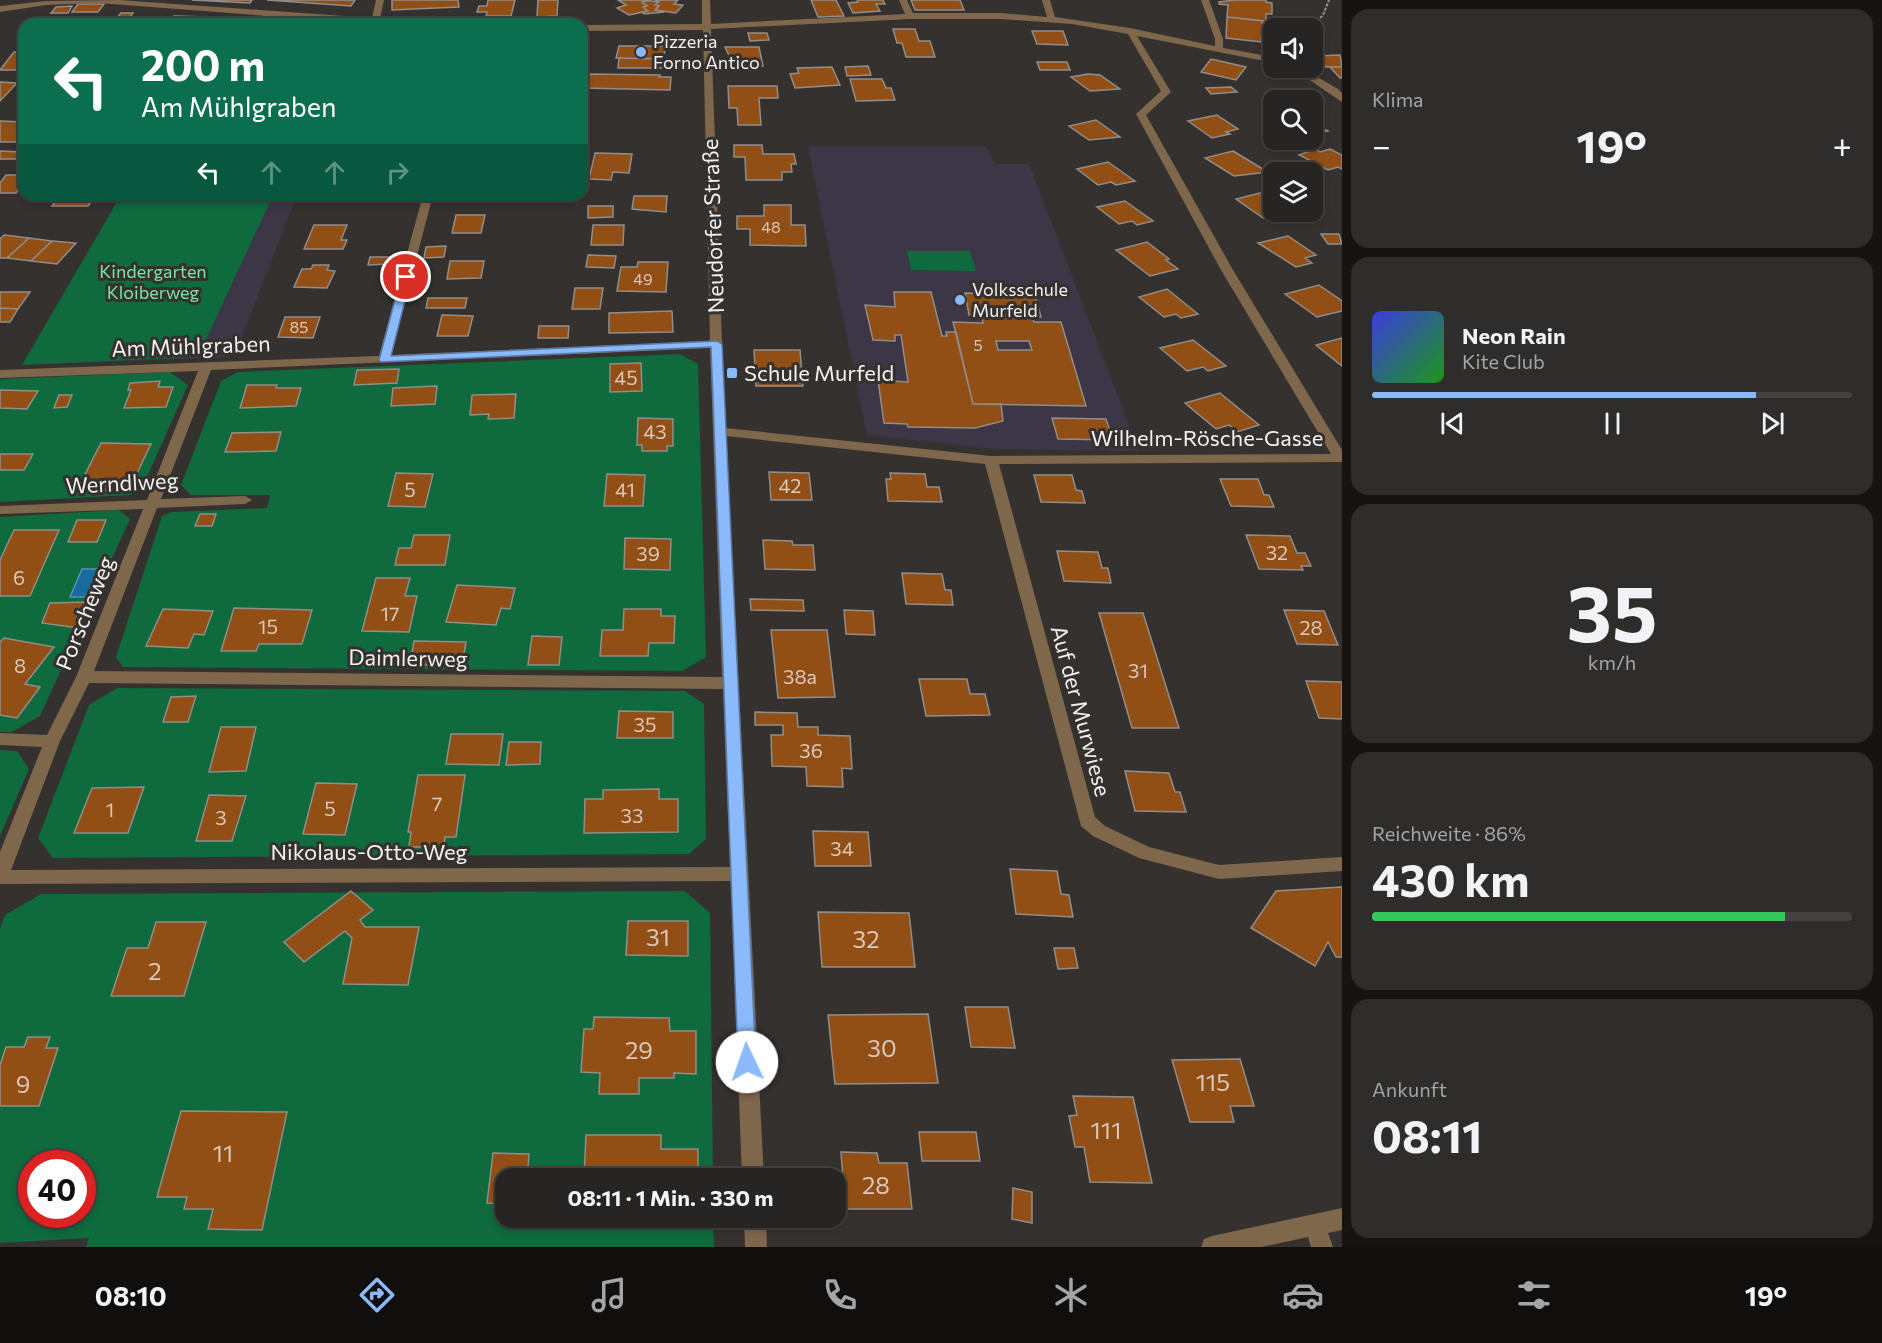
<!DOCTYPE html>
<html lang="de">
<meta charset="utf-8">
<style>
:root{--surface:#272523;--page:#2f2d2b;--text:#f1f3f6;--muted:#a4a5a6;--line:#434241;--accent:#8bbafc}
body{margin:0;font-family:Commissioner,sans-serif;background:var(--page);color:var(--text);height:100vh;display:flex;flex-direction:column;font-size:22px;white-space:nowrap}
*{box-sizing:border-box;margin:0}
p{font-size:20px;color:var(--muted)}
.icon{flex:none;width:33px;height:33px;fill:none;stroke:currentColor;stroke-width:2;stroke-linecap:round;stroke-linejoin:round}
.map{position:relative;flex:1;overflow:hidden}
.side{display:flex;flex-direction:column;gap:9px;padding:9px;background:#151413;width:540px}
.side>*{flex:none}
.hud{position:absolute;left:18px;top:18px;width:570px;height:183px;border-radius:18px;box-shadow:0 3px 9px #0003,0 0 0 2px var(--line);background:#0b6e4f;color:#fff;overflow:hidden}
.fabs{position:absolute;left:1263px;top:18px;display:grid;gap:12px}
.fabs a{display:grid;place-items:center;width:60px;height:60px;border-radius:12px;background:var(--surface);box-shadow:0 3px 9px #0003,0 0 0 2px var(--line);font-size:30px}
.speed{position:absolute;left:18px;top:1150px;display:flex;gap:12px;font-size:30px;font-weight:700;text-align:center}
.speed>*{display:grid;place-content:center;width:78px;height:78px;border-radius:50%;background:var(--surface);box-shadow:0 3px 9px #0003,0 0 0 2px var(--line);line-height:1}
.speed .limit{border:9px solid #d22;background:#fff;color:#111}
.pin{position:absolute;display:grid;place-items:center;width:51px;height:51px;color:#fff;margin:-26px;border:3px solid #fff;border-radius:50%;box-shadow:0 2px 6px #0007}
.me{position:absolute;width:66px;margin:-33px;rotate:357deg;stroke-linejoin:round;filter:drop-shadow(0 0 4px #0008)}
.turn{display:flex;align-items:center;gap:21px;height:126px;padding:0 24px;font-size:27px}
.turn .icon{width:78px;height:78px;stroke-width:2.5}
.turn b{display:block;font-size:42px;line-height:51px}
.lanes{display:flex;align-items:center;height:57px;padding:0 24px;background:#0003;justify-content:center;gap:30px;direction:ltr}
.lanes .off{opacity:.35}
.big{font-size:45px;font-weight:700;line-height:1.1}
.side .card{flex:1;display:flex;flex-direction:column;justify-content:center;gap:9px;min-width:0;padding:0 21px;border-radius:18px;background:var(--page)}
.side .dial{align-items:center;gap:0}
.dial b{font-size:78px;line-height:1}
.song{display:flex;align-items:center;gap:18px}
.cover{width:72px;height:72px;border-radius:9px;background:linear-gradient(135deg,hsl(240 70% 55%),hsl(120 70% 35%))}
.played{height:6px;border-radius:3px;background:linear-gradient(90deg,var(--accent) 80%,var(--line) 80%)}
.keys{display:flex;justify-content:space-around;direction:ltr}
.heat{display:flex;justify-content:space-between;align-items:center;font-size:33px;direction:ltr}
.charge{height:9px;border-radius:4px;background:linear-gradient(90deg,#34c759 86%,var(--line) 0)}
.trip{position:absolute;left:495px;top:1168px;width:351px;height:60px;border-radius:18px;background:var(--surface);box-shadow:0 3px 9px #0003,0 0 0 2px var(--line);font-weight:700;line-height:60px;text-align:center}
.tabs{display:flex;height:96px;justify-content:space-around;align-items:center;background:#100f0e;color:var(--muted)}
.tabs .icon{width:42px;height:42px}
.tabs .on{color:var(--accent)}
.tabs b{font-size:27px;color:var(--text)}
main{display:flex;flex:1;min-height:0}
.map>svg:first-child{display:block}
.education{fill:#3d3647}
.green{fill:#0f6a3e;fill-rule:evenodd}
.water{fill:#196a9e;stroke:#5a92b6;stroke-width:1.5}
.building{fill:#914f16;stroke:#908d8a;stroke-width:1.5;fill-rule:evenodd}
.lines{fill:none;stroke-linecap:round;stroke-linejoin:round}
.path{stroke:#979492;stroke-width:2;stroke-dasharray:3 1.5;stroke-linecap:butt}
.minor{fill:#7f674c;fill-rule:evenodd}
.route{fill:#8bbafc;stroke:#5a79a4;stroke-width:1.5}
.poi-dot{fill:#8bbafc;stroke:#34312f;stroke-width:2}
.labels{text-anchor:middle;stroke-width:6;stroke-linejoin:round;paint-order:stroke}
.far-number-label{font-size:16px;fill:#dac8b9}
.far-poi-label{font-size:18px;fill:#f3f1ef;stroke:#34312f;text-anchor:start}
.far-park-label{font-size:18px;fill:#77e7a4;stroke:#34312f}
.number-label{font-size:20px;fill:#dac8b9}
.street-label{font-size:22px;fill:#f3f1ef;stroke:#34312f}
.poi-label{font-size:22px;fill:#f3f1ef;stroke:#34312f;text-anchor:start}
.near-number-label{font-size:24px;fill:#dac8b9}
</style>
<main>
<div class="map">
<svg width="1342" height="1247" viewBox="0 0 1342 1247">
<rect width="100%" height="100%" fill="#34312f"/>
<path class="education" d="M808,147h179l8,17h34l110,287 -143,-2 -129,-14z
M121,195h176l-63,162 -212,8z"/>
<path class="green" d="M121,195h152l-75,162 -176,8z
M907,251h63l6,20 -65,-1z
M680,354l18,10 8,293 -24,14 -559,-4 -7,-10 46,-141 10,-4 95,-4 3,-13h-79l-10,-10 40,-104 17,-9z
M170,372l18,13 -45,101 -13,9 -130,7v-123z
M119,510l11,9 -90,197 -28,16h-12v-215z
M117,688l568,3 19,13 2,135 -17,15 -636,4 -15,-20 51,-133z
M0,750l17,1 12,18 -29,67z
M685,891l25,22 3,266h-207v39h207l1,29h-628l3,-9 -89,5v-315l5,-13 36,-21zM32,1164h50v51h-50z"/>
<path class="water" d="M82,569h21l-11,28h-22z"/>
<path class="building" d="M192,0h60l-2,3z
M267,0h88l-4,6z
M392,0h66l1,7 -67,3z
M488,0h27l-4,16h-25l1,-4h-10l2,-6h8z
M538,0h20l-1,16 -20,1z
M618,0h26l2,1 -4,1 5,4 -4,1 5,4 -19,4 -12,-7 9,-3z
M644,0l15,2 -4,3 4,1 -4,4 9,2 -20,2 -2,-2 6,-1 -5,-4 4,-1 -5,-4 4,-1z
M678,0l-4,4 9,1 -7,8 -21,-3 4,-4 -4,-1 4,-3 -4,-2z
M811,0h25l8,16 -26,1z
M857,0h26l2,4h-9l4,7 -27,2 -5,-10 10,-1z
M911,0h49l4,10h-49z
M1234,0h32v2l6,1v11h-6v7l-39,-4 1,-12 -9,-1v-2z
M78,4h26l-6,8h-26z
M72,6l-4,7h-17l5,-6z
M121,13h12l-6,8h-13z
M265,15l29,2 -7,7h-32z
M174,16l33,1 -5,7h-33z
M1227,17l36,4 -1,2 19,3v2h-7v12l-13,-1v3l-35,-4z
M39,18h27l-5,6h-26z
M893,29h22l4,12h11l5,16h-29l-4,-14h-5z
M1032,31h31l5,14 -31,-1z
M748,33h19l2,7 -19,1z
M619,46h47l-3,13 -47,-1z
M725,47h34l4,19h-29z
M14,52l10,1v17h-24z
M1340,55l2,12h-16l-11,-11z
M619,58l44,1 -1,9h-44z
M1211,59l35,8 -10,13 -35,-8z
M1037,62h30l3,8h-30z
M868,66l3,9 -24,1 -2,-9z
M832,67l8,18 -45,3 -5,-14 9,-1 -2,-5z
M1330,67h12v11h-2z
M590,74l70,1 -1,2h12l-1,13 -88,-2v-11h7z
M1088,74l12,1 20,14 -30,2 -19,-14z
M850,79h32l4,9h5l4,12 -39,1z
M0,82l17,1 -17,18z
M728,86h49l1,12h-19l2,27h-23l-1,-17h-8z
M1231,87l6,5 -26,2 -5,-6z
M1217,115l21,14 -12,3 4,2 -18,4 -24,-17z
M1096,120l24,17 -31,3 -20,-14z
M0,121l24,1v17l-3,3h-21z
M1312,123l16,8 -16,3z
M734,145h28l1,9h31l2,10h-5l1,8h-10v8h-36l-1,-23h-11z
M1316,149l4,3 10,-3 12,6v14l-4,-2 -10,3 -29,-15z
M0,151l24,1v7h-24z
M1233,151l35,21 -34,4 -29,-18z
M595,153l37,1 -3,19 -16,-1 -2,8 -22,-1z
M1108,162l27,19 -19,4 -5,-3 -13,3 -21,-16z
M6,175h18v7l-8,11h-16v-10z
M1264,192l10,7v13l5,2 -16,4 -27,-19z
M59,195h37l-8,11h-36z
M324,195h30l-3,6h-29z
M634,196h33l-1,16 -34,-3z
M1125,201l28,20 -16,4 -5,-4 -13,3 -22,-17z
M764,205h27v20h14l1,21 -56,-1v-16h-13v-13h27z
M588,206h25v11l-25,1z
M456,215h29l-4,18h-29z
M314,225h33l-6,15h6l-4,9h-39z
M593,225h31l-1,20h-32z
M1321,234h18l3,10h-14z
M4,235l25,3 -22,20h-7v-19z
M1288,236l28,19 -11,3 7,5 -16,4 -38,-24z
M29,238l23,3 -21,20 -24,-3z
M52,241l24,2 -19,21 -26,-3z
M1147,242l22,17 -3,1 12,9 -28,7 -34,-26z
M446,246l-2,11 -20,1 2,-11z
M588,255l28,1 -2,12 -28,-1z
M370,257h21l-1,7 -22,1z
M450,261h34l-3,17 -34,1z
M638,262h30l-2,30 -49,-1 4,-24h16z
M313,265h16l-2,5 8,1 -8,17 -33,-1 8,-18h9z
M1319,285l23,16v10l-25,6 -32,-23z
M575,288h28l-3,21h-28z
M1167,289l31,25 -17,4 -5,-4 -12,3 -25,-20z
M0,292h30l-12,17 -18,-1z
M894,292h37l11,44h5l-1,-4h10l17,72h28l2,17 -28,7 -67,-1 -1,-3 -23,-1 -6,-43 30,2 -7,-47h-6v6l-22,-1 -8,-35 30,2z
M965,293l70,2 6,22h-9l2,5h27l25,84 -113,-2 -20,-82 30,1 -1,-8h-13zM996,341h33l3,9h-34z
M428,298h39l-2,10h-39z
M0,308l18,1 -8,13h-10z
M672,311l1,21 -64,1v-20z
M442,315l31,1 -5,20h-31z
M285,317h35l-7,21 -35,-1z
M539,326h30l-1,12h-30z
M1342,338v28l-26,-21z
M1193,340l33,26 -18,5 -5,-4 -16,4 -27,-23z
M754,350h46l3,36h-47z
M641,363l1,28 -32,1v-28z
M399,369l-2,14 -43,2 3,-15z
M160,381l-2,6h15l-7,20 -42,1 7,-18h-3l2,-7z
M247,385h30l-1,3h25l-5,18 -56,2z
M437,386l-2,18 -44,2 2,-18z
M0,390l38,1 -11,18 -27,-1z
M1220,393l39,32 -22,7 -8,-7 -13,4 -31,-26z
M516,394l-2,24 -26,1 1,-5 -19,1 2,-20z
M59,395h13l-5,12 -13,1z
M638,418l35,1v27h-6v5h-25v-6h-5z
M1052,418l54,1 7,21 -55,-1z
M281,432l-5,19 -51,1 7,-19z
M101,443l50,1 -22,46h-52z
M0,454h33l-9,16h-24z
M769,472l40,1 3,27h-41z
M396,473l37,1 -8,33 -37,-1z
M890,473l35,1 2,13h12l3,15 -54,-1 -2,-22h5z
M607,474l38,1 -2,31h-39z
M1034,475h38l4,15 6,1 3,12 -44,-1z
M1220,479h38l6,16h5l5,12 -43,-1z
M200,514h16l-4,12h-17z
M77,520h29l-9,22h-29z
M14,530h45l-29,66h-30v-36z
M414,535h36l-5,30h-50l4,-17h12z
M1246,535l44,1 7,17h8l6,13h-10l2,4 -44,-1z
M625,538l46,1 -1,31 -46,-1z
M763,540l29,1 1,4h20l2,25 -50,-1z
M1057,551l41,1 4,16h6l3,15 -47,-2z
M902,573l40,1 3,16h6l2,15 -47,-1z
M376,578h34l-5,18h12l-8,36 -47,-1z
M457,585l58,3 -5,21 -9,-1 -5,17 -50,-3z
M750,599l53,1 1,11 -53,-1z
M87,602l-9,26 -36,-5 8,-20z
M234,608l78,2 -10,34h-43l-3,7h-35z
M163,609l50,2 -9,24 -10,-1 -6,14 -42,-2z
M624,609h37v7h14l-1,27h-25l-1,13h-48l2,-26h21z
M844,610l29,1 2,24 -29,-1z
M1284,610l40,1 14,34 -41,-1z
M1099,613h44l36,115h-47z
M771,630h56l8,67 -57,1z
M532,636l30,1 -3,28h-31z
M4,638l50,9 -29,37 15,3 -23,31 -17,-3v-73z
M414,641l52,1 -4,23h-52z
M919,679h48l3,15h15l5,21 -64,1z
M1306,681l36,1v37l-23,-1z
M196,696l-8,26h-25l8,-25z
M619,711l54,1v26h-56z
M755,712l42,1 1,14h20v8l32,1 2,33 -10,-1 1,19 -36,-1 -1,-19 -34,-1 -1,-31h12v-10h-28z
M221,727h35l-10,44 -37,1z
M451,734h52l-4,31 -53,-1z
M509,742h32l-1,22 -34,1z
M1125,771l44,2 6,19h5l6,20 -51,-1z
M418,775h47l-9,62h-11l-1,10h-35l2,-15h-3z
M316,783l41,1 -12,51 -42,-1z
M144,787l-16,46h-54l18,-45z
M659,789v10h19v33l-94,1 1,-34h18v-9z
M209,795l37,1 -14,45h-36z
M813,831l55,1 3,34h-56z
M1010,869l47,2 4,23 8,1 4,22 -57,-3z
M1342,887v70h-6l-8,-15 -13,24 -64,-38 25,-37z
M351,891l22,19 -13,10 5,7h54l-11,58 -65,-1 9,-46 -7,-7 -41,31 -20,-20z
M818,912l91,1 6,54h-93z
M628,921h60v35l-62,-1z
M156,922h50l-22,74h-73l16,-48h21z
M1054,948h20l4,20 -20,1z
M965,1007h43l7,41 -44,-1z
M928,1014l10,69 -103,1 -7,-69z
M594,1017l75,1 1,13h26v43l-22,-1v5h-35v16h-40l1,-21 -19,-1 3,-43h9z
M28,1037h22l-4,11h12l-19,58h-39v-41l6,-18h18z
M1240,1059l14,47h-24l4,16h-44l-18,-62z
M1073,1096l60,1 19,86 -62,-1 -6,-35h-9l-6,-31 8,-1z
M181,1111l106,1 -25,118 -54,-1 5,-20h-29l3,-12h-30z
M919,1132h57l4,29h-58z
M586,1135h75v14h37v30h-114z
M841,1152l36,1 2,10h28l5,46h-67z
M493,1153l36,1 -2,25h-21v25l-19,-1z
M1013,1188l19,4v31l-20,-4z
M582,1218h53v4l-53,-1z"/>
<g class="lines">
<path class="path" d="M1286,26l23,2
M1311,28l12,-13 6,-15"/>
<path class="minor" d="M119,0l253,18 4,-18h8l-4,19 39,2 4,3h-50l-275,-21 -52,2 -46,7v-6l46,-5z
M702,0h8l1,24 194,-10 -6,-14h8l6,13h88l46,4 -5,-17h8l5,17 75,11 85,18v-7l-14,-39h8l14,39v9l51,9v6l-137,-27 34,56 -25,23 87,155 109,180v12h-2l-341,2 96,353 10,9 44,21 70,18 123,-8v14l-123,8 -80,-21 -46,-22 -12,-10 -96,-362 -259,-28 38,743h-22l-11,-298 -731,3v-32l42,-105 -42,-2v-12l47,2 29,-58 67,-168 -143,5v-8l147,-6 51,-129 -198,7v-8l379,-14 44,-161h10l-42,160 319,-14 -7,-311 -121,1v-6l120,-1zM910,19h91l71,5 56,10 33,57 -25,23 85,156 110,184 -340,2 -266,-28 -14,-399zM710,348l12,329 -628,-6 63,-163 88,-4 7,-4 -7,-4 -84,3 50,-129zM89,683l634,6 7,178 -719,3 49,-129z
M1292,68h10l36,21 4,4v9z
M1342,1208v22l-14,3 5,14h-22l-3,-10 -46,10h-61l3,-8 8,-3z
M744,1218h22l1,29h-22z"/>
</g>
<path class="route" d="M406,274l5,3 -20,79 326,-15 5,3 34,718 -2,6 -7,2 -6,-2 -3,-6 -27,-715 -330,15 -2,-2 22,-83z"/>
<g class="poi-dot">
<circle cx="641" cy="52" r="6"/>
<circle cx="960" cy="300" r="6"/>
<rect x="726" y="367" width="12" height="12" rx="3"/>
</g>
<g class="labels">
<g class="far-number-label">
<text x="771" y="233">48</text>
<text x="643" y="285">49</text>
<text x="299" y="333">85</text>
<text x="978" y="351">5</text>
</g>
<g class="far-poi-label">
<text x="653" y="48">Pizzeria<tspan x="653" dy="21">Forno Antico</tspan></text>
<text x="972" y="296">Volksschule<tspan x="972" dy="21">Murfeld</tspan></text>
</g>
<g class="far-park-label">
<text x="153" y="278">Kindergarten<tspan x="153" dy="21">Kloiberweg</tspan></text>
</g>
<g class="number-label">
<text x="626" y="385">45</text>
<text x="655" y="439">43</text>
<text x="790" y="493">42</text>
<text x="410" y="497">5</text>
<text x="625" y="497">41</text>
<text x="1277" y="560">32</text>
<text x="648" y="561">39</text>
<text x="19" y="585">6</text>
<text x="390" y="621">17</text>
<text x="268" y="634">15</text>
<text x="1311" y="635">28</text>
<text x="20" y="673">8</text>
<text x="1138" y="678">31</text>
<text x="800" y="684">38a</text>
<text x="645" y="732">35</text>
<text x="811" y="758">36</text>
<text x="437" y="811">7</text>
<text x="330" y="816">5</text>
<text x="110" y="817">1</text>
<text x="632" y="823">33</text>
<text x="221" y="825">3</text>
<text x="842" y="856">34</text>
</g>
<g class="street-label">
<text transform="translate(713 226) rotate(-92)" y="8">Neudorfer Straße</text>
<text transform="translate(191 346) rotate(-2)" y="8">Am Mühlgraben</text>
<text x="1207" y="446">Wilhelm-Rösche-Gasse</text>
<text transform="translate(122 483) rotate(-3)" y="8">Werndlweg</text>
<text transform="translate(85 613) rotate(-68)" y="8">Porscheweg</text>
<text transform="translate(408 658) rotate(1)" y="8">Daimlerweg</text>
<text transform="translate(1081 711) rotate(75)" y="8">Auf der Murwiese</text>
<text x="369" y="860">Nikolaus-Otto-Weg</text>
</g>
<g class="poi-label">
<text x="744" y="381">Schule Murfeld</text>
</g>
<g class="near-number-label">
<text x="658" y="946">31</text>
<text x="866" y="948">32</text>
<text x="155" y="980">2</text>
<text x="882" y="1057">30</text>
<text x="639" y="1059">29</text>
<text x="1213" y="1091">115</text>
<text x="23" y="1093">9</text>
<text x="1106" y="1139">111</text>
<text x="223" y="1162">11</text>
<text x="876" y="1194">28</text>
</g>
</g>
</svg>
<div class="fabs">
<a><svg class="icon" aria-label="sound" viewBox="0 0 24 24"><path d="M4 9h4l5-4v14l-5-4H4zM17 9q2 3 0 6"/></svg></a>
<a><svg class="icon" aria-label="search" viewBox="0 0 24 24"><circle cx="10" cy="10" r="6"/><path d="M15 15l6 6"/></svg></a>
<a><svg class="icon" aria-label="layers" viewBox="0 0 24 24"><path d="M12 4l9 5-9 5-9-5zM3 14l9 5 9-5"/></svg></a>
</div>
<div class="speed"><div class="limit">40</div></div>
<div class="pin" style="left:406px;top:277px;background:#d93025"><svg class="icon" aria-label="arrive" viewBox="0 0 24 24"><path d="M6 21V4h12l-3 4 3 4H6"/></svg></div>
<svg class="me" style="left:747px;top:1062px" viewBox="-20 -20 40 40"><circle r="19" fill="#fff"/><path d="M0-13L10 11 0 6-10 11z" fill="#8bbafc"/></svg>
<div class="trip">08:11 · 1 Min. · 330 m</div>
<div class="hud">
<div class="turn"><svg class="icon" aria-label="left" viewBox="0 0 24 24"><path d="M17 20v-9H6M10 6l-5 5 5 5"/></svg><div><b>200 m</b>Am Mühlgraben</div></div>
<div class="lanes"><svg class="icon" aria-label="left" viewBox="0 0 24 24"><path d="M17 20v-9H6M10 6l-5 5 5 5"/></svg><svg class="icon off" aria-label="ahead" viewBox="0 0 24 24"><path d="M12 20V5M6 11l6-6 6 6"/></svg><svg class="icon off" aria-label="ahead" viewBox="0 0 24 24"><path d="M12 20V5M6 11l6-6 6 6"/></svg><svg class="icon off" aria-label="right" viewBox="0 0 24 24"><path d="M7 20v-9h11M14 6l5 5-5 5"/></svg></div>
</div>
</div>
<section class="side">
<div class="card"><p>Klima</p>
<div class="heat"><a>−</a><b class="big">19°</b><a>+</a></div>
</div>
<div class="card">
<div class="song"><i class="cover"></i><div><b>Neon Rain</b><p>Kite Club</p></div></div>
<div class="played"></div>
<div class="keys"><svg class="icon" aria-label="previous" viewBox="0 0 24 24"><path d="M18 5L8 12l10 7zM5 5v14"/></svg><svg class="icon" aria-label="pause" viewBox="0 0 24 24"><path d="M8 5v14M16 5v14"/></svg><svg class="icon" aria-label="next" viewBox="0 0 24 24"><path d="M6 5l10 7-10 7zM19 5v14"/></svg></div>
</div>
<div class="card dial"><b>35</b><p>km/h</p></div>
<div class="card"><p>Reichweite · 86%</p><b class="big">430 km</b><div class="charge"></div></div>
<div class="card"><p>Ankunft</p><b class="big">08:11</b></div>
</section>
</main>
<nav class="tabs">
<b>08:10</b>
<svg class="icon on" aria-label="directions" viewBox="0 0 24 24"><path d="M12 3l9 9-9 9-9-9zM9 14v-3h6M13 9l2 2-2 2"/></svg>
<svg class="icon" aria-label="music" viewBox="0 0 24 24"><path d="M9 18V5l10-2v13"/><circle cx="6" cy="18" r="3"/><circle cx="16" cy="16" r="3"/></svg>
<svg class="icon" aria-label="phone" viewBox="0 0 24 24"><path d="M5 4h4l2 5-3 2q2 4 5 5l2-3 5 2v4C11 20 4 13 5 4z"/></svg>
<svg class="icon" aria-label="climate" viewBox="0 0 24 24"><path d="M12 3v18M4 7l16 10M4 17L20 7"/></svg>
<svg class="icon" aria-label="car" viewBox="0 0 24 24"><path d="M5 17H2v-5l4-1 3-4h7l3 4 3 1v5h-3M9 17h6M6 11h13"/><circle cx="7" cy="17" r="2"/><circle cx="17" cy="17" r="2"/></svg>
<svg class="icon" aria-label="filters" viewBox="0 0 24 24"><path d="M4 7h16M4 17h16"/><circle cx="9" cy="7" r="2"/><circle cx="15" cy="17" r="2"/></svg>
<b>19°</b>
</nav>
